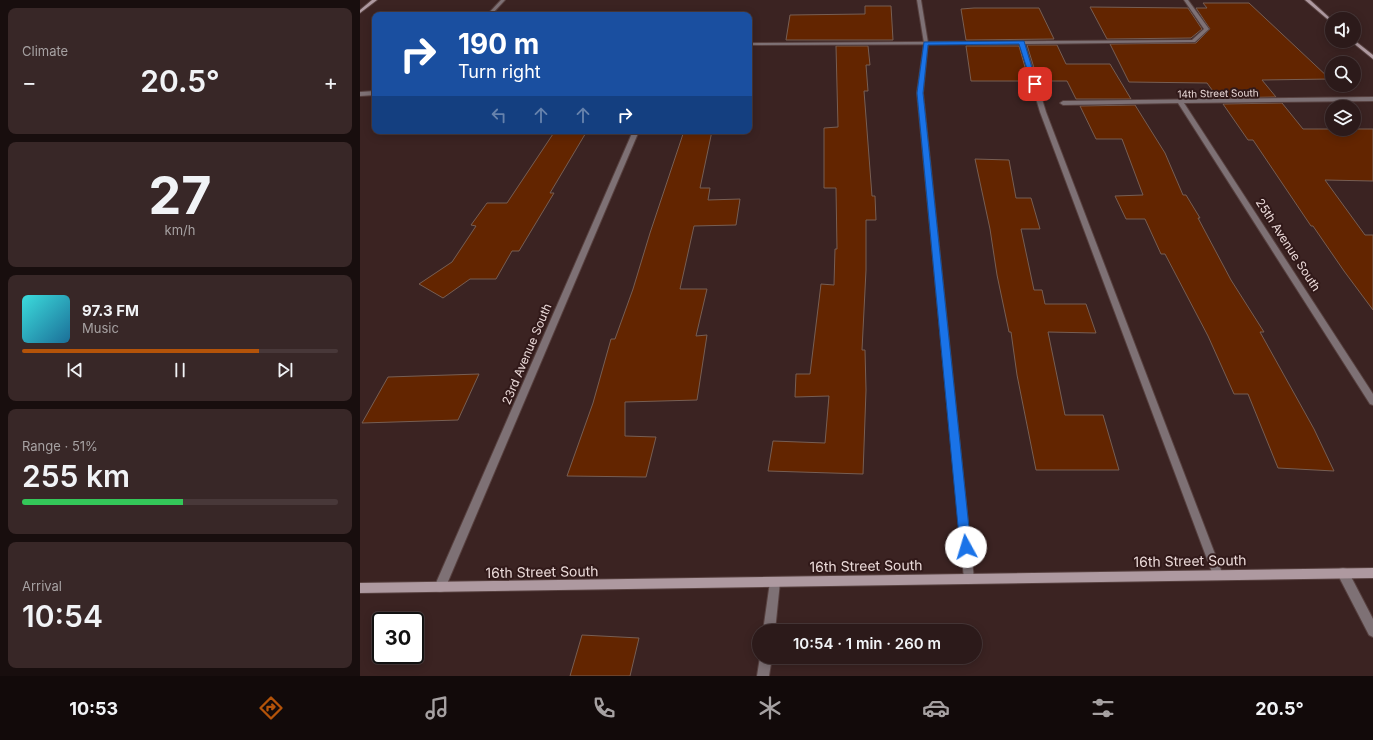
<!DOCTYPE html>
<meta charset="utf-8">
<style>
:root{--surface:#2c1a1a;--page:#382727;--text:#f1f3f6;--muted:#a6a1a2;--line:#483839;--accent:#b45309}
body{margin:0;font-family:Inter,sans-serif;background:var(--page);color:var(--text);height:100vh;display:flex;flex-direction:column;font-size:15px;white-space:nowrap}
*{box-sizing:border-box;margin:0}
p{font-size:13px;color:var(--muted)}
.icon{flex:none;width:22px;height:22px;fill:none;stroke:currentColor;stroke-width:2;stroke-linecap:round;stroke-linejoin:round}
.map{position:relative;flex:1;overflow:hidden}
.drawer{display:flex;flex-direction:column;gap:8px;padding:8px;background:#180e0e;width:360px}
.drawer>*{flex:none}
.top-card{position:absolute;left:12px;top:12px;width:380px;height:122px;border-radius:8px;box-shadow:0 2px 10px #0003,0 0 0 1px var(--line);background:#1a4fa0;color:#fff;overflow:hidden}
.controls{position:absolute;left:965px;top:12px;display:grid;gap:8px}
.controls a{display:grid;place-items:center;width:36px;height:36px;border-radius:50%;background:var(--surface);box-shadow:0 2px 10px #0003,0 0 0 1px var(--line);font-size:20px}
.speed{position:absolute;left:12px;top:612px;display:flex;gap:8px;font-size:20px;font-weight:700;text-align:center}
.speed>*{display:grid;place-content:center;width:52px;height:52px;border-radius:50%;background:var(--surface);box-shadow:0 2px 10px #0003,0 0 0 1px var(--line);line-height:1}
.speed .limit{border:2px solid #111;border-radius:6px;background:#fff;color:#111}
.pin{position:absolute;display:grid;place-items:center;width:34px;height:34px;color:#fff;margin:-17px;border-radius:8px;box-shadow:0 2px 6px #0006}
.me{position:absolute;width:44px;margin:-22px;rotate:354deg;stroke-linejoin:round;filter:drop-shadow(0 0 3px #0008)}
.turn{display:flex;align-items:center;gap:14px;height:84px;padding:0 20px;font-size:18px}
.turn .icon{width:52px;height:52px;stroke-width:2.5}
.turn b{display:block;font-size:28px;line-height:34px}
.lanes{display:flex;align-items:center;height:38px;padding:0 20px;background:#0003;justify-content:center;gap:20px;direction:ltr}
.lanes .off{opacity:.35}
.big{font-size:30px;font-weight:600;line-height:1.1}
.drawer .tile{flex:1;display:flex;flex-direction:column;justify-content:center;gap:6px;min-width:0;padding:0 14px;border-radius:8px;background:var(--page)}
.drawer .dial{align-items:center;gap:0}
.dial b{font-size:52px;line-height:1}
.song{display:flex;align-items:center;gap:12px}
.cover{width:48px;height:48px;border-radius:6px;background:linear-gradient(135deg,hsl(180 70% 55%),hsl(200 70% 35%))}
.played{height:4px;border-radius:2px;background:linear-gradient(90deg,var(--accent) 75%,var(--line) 75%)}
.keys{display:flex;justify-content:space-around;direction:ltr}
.heat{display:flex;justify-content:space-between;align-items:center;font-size:22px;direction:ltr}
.charge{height:6px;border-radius:3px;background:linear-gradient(90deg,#34c759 51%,var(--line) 0)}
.trip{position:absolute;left:392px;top:624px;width:230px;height:40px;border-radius:20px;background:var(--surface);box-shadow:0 2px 10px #0003,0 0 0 1px var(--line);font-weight:600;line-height:40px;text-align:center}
.menu{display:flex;height:64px;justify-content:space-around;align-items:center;background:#120a0a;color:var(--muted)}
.menu .icon{width:28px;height:28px}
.menu .selected{color:var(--accent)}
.menu b{font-size:18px;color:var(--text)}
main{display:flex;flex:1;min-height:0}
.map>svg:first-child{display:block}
.building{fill:#632500;stroke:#775e53}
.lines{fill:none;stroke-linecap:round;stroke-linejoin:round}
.lane-casing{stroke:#57403f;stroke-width:2}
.street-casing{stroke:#57403f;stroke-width:2}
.secondary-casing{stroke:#57403f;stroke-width:2}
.lane{fill:#7e7175;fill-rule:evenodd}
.street{fill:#7e7175;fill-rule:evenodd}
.secondary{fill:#ae99a0;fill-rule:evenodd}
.route{fill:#1a73e8;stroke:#114b97}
.labels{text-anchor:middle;stroke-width:4;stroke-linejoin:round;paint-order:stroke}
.far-street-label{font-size:10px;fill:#ebdad9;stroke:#311919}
.street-label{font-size:12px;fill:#ebdad9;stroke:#311919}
.near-street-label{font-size:14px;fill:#ebdad9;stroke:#311919}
</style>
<main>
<section class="drawer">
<div class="tile"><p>Climate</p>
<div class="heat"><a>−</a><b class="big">20.5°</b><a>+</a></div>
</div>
<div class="tile dial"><b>27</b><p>km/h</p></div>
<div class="tile">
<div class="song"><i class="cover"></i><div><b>97.3 FM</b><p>Music</p></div></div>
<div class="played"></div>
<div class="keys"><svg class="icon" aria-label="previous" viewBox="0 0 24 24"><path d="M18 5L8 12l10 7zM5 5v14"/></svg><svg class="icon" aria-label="pause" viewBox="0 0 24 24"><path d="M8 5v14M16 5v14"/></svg><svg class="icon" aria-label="next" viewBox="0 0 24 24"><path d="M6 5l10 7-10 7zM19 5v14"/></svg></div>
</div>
<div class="tile"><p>Range · 51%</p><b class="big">255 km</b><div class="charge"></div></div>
<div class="tile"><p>Arrival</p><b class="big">10:54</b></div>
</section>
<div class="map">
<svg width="1013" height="676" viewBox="0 0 1013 676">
<rect width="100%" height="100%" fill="#3b2322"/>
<path class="building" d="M843,3h46l81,76 -68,1 14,17 -58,1 -11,-15 -78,-1 -19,-38 86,-1 14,-14 -14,-21h11z
M505,6h26l2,34h-107l4,-25 75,-1z
M730,7l98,1 14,21 -11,9 -84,1z
M614,8h65l15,31 -88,1 -5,-31z
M667,45h30l9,19h44l21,35h-55l-9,-18h-29z
M476,46h32l2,19h-4l2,26h-4l8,105h3l1,24h-10v50l-4,80h3l1,40 -3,84 -95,-3 5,-30 52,2 4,-47 -34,1 1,-23h14l11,-90 13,1 1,-36h2l-1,-61h-12v-60l14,-1z
M606,46h53l10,35h-58z
M922,103l21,26h70v52l-48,-1 40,55h8v75l-29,-39 -31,-45h-2l-58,-86h-5l-25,-36z
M775,105l30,48 18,42h3l14,23h-2l33,62 33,52h-4l54,97 20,42 -56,-3 -30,-74h-14l-26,-58 -43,-82h-4l-16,-35h-19l-11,-23 28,-1 -21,-56h-26l-16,-33z
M195,131h32l-37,62h4l-35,58h-7l-16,28h-26l-27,19 -24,-14 33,-22 24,-36 -5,-1 16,-22h20z
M324,131h28l-12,57h10l-2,12 32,-1 -4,26 -42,1 -14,63h27l-11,47 11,-1 -10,65 -72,2v34l31,1 -10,40 -79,-1 26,-73 18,-64h4l18,-50 17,-56z
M615,159l34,1 7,38h15l9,31h-19l13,61h8l3,14h41l10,29 -48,-1 17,83h38l16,55h-83l-19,-95 -6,-43h-2l-12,-57 -7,-46z
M119,374l-21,46 -96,3 26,-46z
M222,635l57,3 -9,38h-60z"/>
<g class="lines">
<defs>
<path id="lane" d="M141,0h4l-14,15h-4z
M824,0h4l21,29 -14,13 -170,2 21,68 177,463 -1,4 -4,1 -4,-1 -1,-4 -173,-463 -20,-68 -271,1v-2l443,-3 12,-11z
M15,91v4l-15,1v-4z"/>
<path id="street" d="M557,0h4l7,43 -5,50 51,486 -1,4 -4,1 -4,-1 -1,-4 -47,-486 7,-50z
M1013,97v4l-189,2 189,291v11l-3,-1 -192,-301 -115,2 -3,-2 3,-2z
M273,131h6l-195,460 -4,1 -4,-1 -1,-4 1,-4z
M983,568l4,1 26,50v18l-4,-2 -30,-58 -1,-4 1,-4z
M415,577l4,1 1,4 -5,49h-12l7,-49 1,-4z
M400,657h12l-3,19h-12z"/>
<path id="secondary" d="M12,0h5l-17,13v-3z
M945,0h5l22,20v3z
M994,40l19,15v4l-21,-17v-1h2z
M1013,568v10l-1013,15v-10z"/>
</defs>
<use href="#lane" class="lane-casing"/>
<use href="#street" class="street-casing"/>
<use href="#secondary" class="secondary-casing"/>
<use href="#lane" class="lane"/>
<use href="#street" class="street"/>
<use href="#secondary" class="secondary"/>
</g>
<path class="route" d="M664,41l13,44 -5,-1 -13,-40 -91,1 -5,48 48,454 -1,4 -4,2 -5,-2 -1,-4 -43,-454 7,-51z"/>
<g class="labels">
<g class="far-street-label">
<text transform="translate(858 93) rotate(-1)" y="4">14th Street South</text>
</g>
<g class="street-label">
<text transform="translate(928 245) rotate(57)" y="4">25th Avenue South</text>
<text transform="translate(167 354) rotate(-67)" y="4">23rd Avenue South</text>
</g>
<g class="near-street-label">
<text transform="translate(830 561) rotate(-1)" y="5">16th Street South</text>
<text transform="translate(506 566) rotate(-1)" y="5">16th Street South</text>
<text transform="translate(182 572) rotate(-1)" y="5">16th Street South</text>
</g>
</g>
</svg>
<div class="controls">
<a><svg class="icon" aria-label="sound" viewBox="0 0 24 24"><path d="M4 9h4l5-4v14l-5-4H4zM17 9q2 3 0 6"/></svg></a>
<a><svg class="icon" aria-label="search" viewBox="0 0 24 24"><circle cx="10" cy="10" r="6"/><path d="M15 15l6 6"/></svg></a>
<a><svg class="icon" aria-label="layers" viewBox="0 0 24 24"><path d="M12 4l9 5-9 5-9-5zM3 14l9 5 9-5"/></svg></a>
</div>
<div class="speed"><div class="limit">30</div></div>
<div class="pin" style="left:675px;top:84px;background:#d93025"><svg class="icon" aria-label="arrive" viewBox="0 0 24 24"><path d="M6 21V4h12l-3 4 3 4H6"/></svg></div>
<svg class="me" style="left:606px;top:547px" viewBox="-20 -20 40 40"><circle r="19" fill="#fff"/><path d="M0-13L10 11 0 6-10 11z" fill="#1a73e8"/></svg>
<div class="trip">10:54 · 1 min · 260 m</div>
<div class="top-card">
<div class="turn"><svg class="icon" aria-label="right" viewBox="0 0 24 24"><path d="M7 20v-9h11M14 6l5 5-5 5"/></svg><div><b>190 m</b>Turn right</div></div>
<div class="lanes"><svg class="icon off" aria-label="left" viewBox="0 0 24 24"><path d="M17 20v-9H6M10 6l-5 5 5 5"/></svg><svg class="icon off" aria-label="ahead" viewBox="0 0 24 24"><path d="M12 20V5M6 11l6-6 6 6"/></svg><svg class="icon off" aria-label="ahead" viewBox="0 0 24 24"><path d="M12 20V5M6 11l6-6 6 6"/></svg><svg class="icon" aria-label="right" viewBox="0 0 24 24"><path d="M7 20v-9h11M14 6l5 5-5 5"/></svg></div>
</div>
</div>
</main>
<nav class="menu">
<b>10:53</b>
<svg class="icon selected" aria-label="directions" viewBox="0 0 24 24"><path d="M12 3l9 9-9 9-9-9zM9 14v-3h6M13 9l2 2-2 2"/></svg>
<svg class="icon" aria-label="music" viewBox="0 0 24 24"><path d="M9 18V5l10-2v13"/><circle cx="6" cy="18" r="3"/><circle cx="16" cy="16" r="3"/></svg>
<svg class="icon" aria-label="phone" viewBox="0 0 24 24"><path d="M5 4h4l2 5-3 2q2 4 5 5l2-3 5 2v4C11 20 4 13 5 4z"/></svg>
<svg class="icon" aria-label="climate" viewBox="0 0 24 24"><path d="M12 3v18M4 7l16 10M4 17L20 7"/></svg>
<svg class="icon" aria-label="car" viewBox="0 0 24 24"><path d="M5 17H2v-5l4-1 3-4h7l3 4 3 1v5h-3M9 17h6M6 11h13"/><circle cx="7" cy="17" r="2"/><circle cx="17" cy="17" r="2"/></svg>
<svg class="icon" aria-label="filters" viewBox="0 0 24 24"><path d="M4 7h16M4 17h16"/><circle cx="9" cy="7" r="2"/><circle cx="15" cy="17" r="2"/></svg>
<b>20.5°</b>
</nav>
